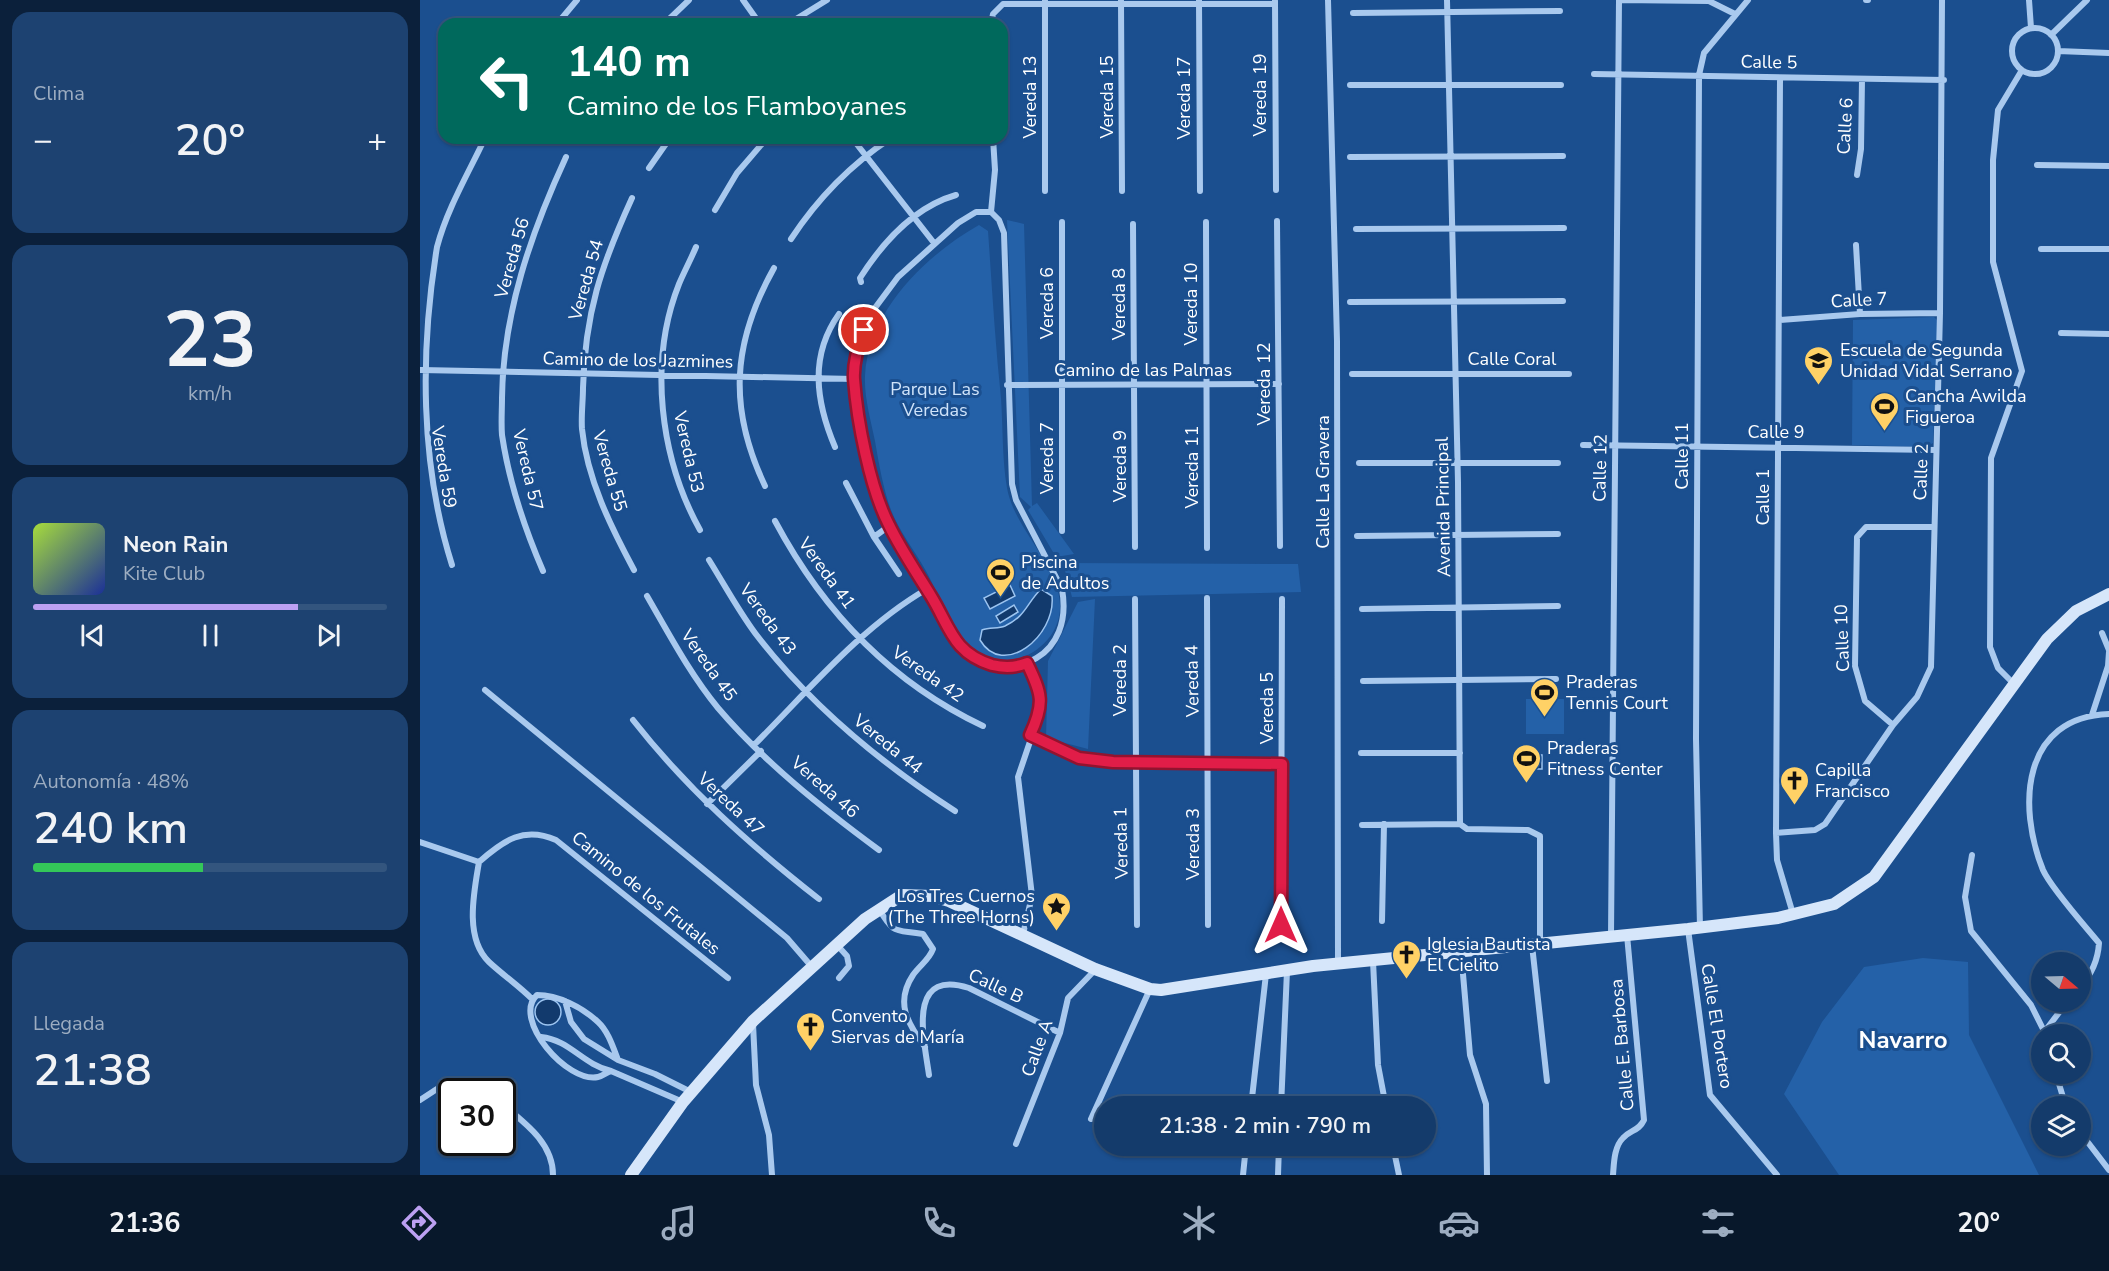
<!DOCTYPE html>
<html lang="es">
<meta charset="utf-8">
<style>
:root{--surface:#143b6b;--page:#1d4271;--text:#f1f3f6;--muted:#9dadc1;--line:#33557e;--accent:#bca0f2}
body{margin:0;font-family:"Nunito Sans",sans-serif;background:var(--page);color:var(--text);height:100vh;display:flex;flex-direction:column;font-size:22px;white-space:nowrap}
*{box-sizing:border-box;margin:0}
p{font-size:20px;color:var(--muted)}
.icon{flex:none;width:33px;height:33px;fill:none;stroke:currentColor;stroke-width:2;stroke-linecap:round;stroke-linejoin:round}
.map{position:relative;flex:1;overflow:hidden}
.details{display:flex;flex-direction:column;gap:12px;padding:12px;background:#0b203b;width:420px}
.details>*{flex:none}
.hud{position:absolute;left:18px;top:18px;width:570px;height:126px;border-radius:18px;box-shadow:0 2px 4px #0004,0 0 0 2px var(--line);background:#00695c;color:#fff;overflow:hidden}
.needle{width:39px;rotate:109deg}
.buttons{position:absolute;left:1611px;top:952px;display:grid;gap:12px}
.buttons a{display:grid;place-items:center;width:60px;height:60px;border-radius:50%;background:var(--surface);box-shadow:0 2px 4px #0004,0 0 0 2px var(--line);font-size:30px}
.speed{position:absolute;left:18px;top:1078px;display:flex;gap:12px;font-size:30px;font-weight:700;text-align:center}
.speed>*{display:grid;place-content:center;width:78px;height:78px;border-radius:50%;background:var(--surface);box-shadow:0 2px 4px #0004,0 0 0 2px var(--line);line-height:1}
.speed .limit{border:3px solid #111;border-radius:9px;background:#fff;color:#111}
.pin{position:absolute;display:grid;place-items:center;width:51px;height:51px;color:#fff;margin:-26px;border:3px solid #fff;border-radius:50%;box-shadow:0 2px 6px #0007}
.me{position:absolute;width:66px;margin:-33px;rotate:0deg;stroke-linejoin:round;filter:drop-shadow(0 0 4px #0008)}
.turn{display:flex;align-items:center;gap:21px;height:126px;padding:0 30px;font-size:27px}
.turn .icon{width:78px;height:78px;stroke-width:2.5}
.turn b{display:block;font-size:42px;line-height:51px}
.big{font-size:45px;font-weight:600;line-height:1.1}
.details .tile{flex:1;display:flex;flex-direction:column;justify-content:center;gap:9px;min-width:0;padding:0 21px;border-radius:18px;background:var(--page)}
.details .dial{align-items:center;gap:0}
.dial b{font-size:78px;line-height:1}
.song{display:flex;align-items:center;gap:18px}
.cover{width:72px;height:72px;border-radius:9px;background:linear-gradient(135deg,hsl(80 70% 55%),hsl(230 70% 35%))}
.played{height:6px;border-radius:3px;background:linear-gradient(90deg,var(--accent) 75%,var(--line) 75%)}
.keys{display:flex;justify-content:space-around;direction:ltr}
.heat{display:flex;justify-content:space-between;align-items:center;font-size:33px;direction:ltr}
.charge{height:9px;border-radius:4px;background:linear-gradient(90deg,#34c759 48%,var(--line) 0)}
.trip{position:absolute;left:674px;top:1096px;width:342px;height:60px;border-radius:30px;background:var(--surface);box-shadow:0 2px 4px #0004,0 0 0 2px var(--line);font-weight:600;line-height:60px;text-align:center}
.dock{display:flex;height:96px;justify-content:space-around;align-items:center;background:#08182b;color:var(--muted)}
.dock .icon{width:42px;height:42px}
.dock .selected{color:var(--accent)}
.dock b{font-size:27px;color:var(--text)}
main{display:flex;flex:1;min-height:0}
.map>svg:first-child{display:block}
.green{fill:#2461a8}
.water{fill:#123a6d;stroke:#9cc4f0;stroke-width:1.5}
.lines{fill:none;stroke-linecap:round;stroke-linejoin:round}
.street{stroke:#a9c9ee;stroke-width:6}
.secondary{stroke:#d6e6fa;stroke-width:12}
.route-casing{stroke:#92132f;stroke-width:15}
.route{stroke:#e11d48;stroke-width:10}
.labels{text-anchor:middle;stroke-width:6;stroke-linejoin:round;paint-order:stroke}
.street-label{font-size:18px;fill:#fff;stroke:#1b4f8f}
.poi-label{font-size:18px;fill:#fff;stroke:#1b4f8f;text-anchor:start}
.park-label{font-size:18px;fill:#cfe3fa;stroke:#1b4f8f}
.district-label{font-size:24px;font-weight:bold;fill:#fff;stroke:#1b4f8f}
</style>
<main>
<section class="details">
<div class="tile"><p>Clima</p>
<div class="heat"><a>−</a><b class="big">20°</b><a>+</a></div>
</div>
<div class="tile dial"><b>23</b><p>km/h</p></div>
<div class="tile">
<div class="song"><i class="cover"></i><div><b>Neon Rain</b><p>Kite Club</p></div></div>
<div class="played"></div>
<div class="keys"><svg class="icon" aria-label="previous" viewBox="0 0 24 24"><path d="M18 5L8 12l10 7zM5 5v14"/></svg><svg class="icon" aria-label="pause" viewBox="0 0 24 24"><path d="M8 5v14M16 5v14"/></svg><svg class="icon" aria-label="next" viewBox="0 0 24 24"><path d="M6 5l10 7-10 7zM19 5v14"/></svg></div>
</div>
<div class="tile"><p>Autonomía · 48%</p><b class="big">240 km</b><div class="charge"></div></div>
<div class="tile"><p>Llegada</p><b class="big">21:38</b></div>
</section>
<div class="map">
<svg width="1689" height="1175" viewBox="0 0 1689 1175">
<rect width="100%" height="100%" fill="#1b4f8f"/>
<path class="green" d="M587,220l17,4 8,282 5,-3 37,51 -18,3 -28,-47 3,-3 -11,-10z
M559,225l9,6c4,56 7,111 13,167 2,29 1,61 6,90 7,41 54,79 53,119 0,38 -46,67 -80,47 -29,-17 -38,-54 -54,-83 -11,-20 -27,-40 -35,-61 -8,-22 -12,-46 -16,-69 -4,-20 -11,-44 -10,-65 3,-65 61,-121 114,-151z
M1514,317l4,4 -5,122 -7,4 -74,-2 1,-125z
M643,563l235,1 3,28 -229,5z
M675,599l-7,150 -42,-11 2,-77 30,-59z
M1106,699h38v35h-38z
M1503,958l45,4 1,73 70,140h-200l-55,-81 38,-72 42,-55z"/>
<path class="water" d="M590,585l5,11 -25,13 -6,-11z
M621,589l11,7c4,40 -49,83 -72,44l2,-10c8,-3 16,-1 23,-4 21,-10 21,-22 36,-37z
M594,605l4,7 -18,11 -4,-7z
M1099,754l23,1v14h-7v-6l-9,-3 -7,3z
M115 1012a13 13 0 1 1 26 0a13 13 0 1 1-26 0Z"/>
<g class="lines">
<path class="street" d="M323,0l17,24
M779,0l1,191
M908,0l9,341 1,623
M1027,0l11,482 2,342 7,5 61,1 12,6v106
M1199,0l90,1 26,13
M1446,0h2
M1609,0l2,28
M625,1v190
M701,1l1,190
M855,1l1,189
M933,13l207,-2
M137,24l20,-24
M244,24l25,-24
M368,24l39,-24
M571,24l2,-10 10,-10h272
M1592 51a23 23 0 1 1 46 0a23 23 0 1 1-46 0Z
M1631,35l36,-35
M1638,51l51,2
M1174,74l350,6
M1360,78l-4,755 1,27 16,54
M930,85h211
M432,138l82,105
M930,157l213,-1
M1617,165l72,1
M229,168l21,-30
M1437,175l4,-26 1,-70
M212,198c-31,68 -47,115 -49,190 0,13 -2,28 -1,41 5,50 29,98 52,141
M295,210l22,-37 30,-35
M556,212h15l8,8 5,13 8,251 4,16 46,89c12,66 -47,98 -100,61l-80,-140 -10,-28 -18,-103 5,-34 10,-29 29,-39 60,-54z
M571,212l4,-42 -2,-32
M857,221l3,325
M786,222l1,326
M713,224l2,323
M936,229l208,-1
M371,239c27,-41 59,-74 100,-101
M1436,245l4,69
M276,247c-5,12 -12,25 -17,37 -31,78 -19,174 21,246
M1621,249h68
M441,282l-1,-4c23,-36 54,-71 96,-83
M930,302l213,-1
M1360,320l80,-6 80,-1
M1641,333l48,1
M1,370l433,9
M932,374h217
M587,385l272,-1
M1163,445l353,5
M415,447c-19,-45 -26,-91 4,-133
M939,463h199
M426,483l28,54 25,37
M345,486c-37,-78 -33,-143 9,-218
M355,521c48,90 115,161 208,205
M642,531v-309
M937,536l201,-2
M454,537l15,-11
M289,560c15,24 29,50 46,73 55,72 124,129 200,178
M32,565c-32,-101 -32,-214 -15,-318 10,-38 32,-75 48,-109
M123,571c-19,-44 -34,-89 -41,-136 -1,-12 0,-25 0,-37 1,-85 29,-165 64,-241
M227,596c22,38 43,78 71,112 46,54 104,100 161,142
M787,598l1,327
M715,599l2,326
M942,609l196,-3
M1682,633l7,17
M943,681l193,-2
M1593,683l-15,-15 -8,-21 1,-189 31,-87 -29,-109v-102l5,-50 24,-40
M65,690l302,248 25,29
M1672,715l16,-49 1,-14
M213,720c54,69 117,125 186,179
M1473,725l-28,-24 -10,-35 2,-129 9,-10h68
M610,735l49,23 34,4 169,1
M335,744c53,-53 106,-117 172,-155
M941,753h99
M287,804l54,-53
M942,825l98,-1
M1356,833l39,-3 10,-6 68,-99 24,-28 14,-30 9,-354 2,-313
M0,842l59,20
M1552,855l-7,42 6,34 60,74 15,30
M59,862c25,-22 45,-36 77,-22l172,138
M59,862c-5,30 -15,76 10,100 14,13 30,24 43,37
M459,909c16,27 16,20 44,25l10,15c-4,11 -13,16 -20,26 -18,27 -6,48 12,72
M962,921l2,-97
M861,925l1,-326
M1280,928l-4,-189 3,-664 5,-22 44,-53
M1268,929l22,166 67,80
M603,934l9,-38 -14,-119 20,-59 3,-26 -14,-29
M1191,936l8,-936
M417,945l10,11 2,10 -10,12
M1112,945l15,136
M1041,951l9,104 16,49 1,71
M953,961l5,104 8,42
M1660,987c12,-13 18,-27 19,-44 -14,-17 -48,-55 -56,-73 -26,-64 -21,-153 66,-156
M145,1001l6,21 13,17 34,21 37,14 36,18
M333,1024l3,61 13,50 3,40
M1625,1031l22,-29
M121,1037c29,3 41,27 70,34
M198,1060c-5,-13 -10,-29 -20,-38 -16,-15 -40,-27 -61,-27 -26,24 31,89 61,82 5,-1 9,-5 13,-6l72,31
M1636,1074l10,33
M509,1075c-5,-36 -23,-107 40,-87l91,45
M0,1100l23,-15
M82,1104c23,19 51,39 51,71
M831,1107l15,-133
M861,1107l6,-136
M671,1119l59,-130
M1660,1132l29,38
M596,1144l44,-111 8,-35 27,-28
M973,1146l6,29
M823,1175l3,-29
M858,1175l1,-29
M1193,1175c1,-12 1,-28 10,-37 7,-8 16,-7 21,-18l-17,-185"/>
<path class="secondary" d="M211,1175l52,-73 70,-81 112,-102 37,-24 30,1 17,5 146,68 55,20 11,1 152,-24 375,-37 90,-11 56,-14 40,-27 173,-238 29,-28 33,-17"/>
</g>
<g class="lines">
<defs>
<path id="route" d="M444,330c-6,16 -11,33 -10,49 3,42 16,109 35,146 12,25 28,48 42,71 19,31 22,57 61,69 12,3 23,3 35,-2 15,31 18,40 3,72l49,23 34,4 169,2 -1,161"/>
</defs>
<use href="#route" class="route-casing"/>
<use href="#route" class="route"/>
</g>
<defs>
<symbol id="school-pin" viewBox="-11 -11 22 30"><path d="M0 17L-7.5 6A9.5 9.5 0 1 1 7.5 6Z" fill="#ffd166" stroke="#1b4f8f"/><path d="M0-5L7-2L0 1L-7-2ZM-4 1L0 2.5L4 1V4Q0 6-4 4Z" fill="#111"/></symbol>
<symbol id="stadium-pin" viewBox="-11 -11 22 30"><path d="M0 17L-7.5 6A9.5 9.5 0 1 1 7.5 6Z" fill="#ffd166" stroke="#1b4f8f"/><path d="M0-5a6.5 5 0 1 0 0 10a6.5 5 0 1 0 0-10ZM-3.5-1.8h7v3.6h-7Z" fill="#111"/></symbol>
<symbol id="church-pin" viewBox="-11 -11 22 30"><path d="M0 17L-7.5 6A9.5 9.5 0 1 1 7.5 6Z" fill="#ffd166" stroke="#1b4f8f"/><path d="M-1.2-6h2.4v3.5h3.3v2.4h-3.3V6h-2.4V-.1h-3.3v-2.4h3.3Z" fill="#111"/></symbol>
<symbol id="sight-pin" viewBox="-11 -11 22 30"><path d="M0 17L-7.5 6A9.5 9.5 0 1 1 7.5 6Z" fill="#ffd166" stroke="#1b4f8f"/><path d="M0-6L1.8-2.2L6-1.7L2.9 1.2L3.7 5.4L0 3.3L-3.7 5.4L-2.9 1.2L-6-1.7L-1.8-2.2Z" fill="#111"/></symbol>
</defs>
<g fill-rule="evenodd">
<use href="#school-pin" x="1382" y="344" width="33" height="45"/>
<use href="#stadium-pin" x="1448" y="390" width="33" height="45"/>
<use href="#stadium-pin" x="564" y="556" width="33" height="45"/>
<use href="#stadium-pin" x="1108" y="676" width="33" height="45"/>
<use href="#stadium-pin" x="1090" y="742" width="33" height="45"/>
<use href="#church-pin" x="1358" y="764" width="33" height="45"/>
<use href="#sight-pin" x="620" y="890" width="33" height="45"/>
<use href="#church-pin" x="970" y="938" width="33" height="45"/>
<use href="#church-pin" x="374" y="1010" width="33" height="45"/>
</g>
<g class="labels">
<g class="street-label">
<text transform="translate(1349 62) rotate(1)" y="6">Calle 5</text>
<text transform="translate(840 95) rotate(-90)" y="6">Vereda 19</text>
<text transform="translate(610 97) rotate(-90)" y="6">Vereda 13</text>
<text transform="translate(687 97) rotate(-90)" y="6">Vereda 15</text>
<text transform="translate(764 98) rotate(-90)" y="6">Vereda 17</text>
<text transform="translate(1425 126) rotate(-87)" y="6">Calle 6</text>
<text transform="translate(92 258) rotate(-74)" y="6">Vereda 56</text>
<text transform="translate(166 280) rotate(-74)" y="6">Vereda 54</text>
<text transform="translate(1439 300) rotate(-3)" y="6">Calle 7</text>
<text transform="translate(627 303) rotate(-90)" y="6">Vereda 6</text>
<text transform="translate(699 304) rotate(-90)" y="6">Vereda 8</text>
<text transform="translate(771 304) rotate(-90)" y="6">Vereda 10</text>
<text x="1092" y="365">Calle Coral</text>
<text transform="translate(218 360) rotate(1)" y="6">Camino de los Jazmines</text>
<text x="723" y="376">Camino de las Palmas</text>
<text transform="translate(844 384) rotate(-90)" y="6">Vereda 12</text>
<text x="1356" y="438">Calle 9</text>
<text transform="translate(269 452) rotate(77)" y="6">Vereda 53</text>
<text transform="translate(1262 456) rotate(-90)" y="6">Calle 11</text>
<text transform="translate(627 458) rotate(-90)" y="6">Vereda 7</text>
<text transform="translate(700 466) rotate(-90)" y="6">Vereda 9</text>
<text transform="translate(24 467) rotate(81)" y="6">Vereda 59</text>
<text transform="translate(772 467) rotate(-90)" y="6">Vereda 11</text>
<text transform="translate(1180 468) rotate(-89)" y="6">Calle 12</text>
<text transform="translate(108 470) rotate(77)" y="6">Vereda 57</text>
<text transform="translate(190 471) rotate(74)" y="6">Vereda 55</text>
<text transform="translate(1501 472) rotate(-88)" y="6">Calle 2</text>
<text transform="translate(903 482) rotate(-90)" y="6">Calle La Gravera</text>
<text transform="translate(1343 497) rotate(-90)" y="6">Calle 1</text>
<text transform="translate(1023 507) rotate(-91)" y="6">Avenida Principal</text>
<text transform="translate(407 573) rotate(54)" y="6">Vereda 41</text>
<text transform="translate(348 619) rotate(54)" y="6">Vereda 43</text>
<text transform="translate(1422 638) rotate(-92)" y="6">Calle 10</text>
<text transform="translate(289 665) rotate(55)" y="6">Vereda 45</text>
<text transform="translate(508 674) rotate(35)" y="6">Vereda 42</text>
<text transform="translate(700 680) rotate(-90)" y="6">Vereda 2</text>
<text transform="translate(772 681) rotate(-91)" y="6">Vereda 4</text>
<text transform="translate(847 708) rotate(-90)" y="6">Vereda 5</text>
<text transform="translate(468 744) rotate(39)" y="6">Vereda 44</text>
<text transform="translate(405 787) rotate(41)" y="6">Vereda 46</text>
<text transform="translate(311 804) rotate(43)" y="6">Vereda 47</text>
<text transform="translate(701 843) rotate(-91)" y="6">Vereda 1</text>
<text transform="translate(773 844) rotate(-90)" y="6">Vereda 3</text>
<text transform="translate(226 893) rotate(39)" y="6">Camino de los Frutales</text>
<text transform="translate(576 986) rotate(25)" y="6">Calle B</text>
<text transform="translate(1297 1026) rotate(81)" y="6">Calle El Portero</text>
<text transform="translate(1202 1045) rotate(-95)" y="6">Calle E. Barbosa</text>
<text transform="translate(617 1048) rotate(-70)" y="6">Calle A</text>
</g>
<g class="poi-label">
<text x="1420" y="356">Escuela de Segunda<tspan x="1420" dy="21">Unidad Vidal Serrano</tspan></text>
<text x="1485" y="402">Cancha Awilda<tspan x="1485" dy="21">Figueroa</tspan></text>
<text x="601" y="568">Piscina<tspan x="601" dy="21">de Adultos</tspan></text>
<text x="1146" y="688">Praderas<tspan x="1146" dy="21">Tennis Court</tspan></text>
<text x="1127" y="754">Praderas<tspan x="1127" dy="21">Fitness Center</tspan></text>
<text x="1395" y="776">Capilla<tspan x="1395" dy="21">Francisco</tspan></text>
<text x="615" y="902" text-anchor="end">Los Tres Cuernos<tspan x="615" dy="21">(The Three Horns)</tspan></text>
<text x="1007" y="950">Iglesia Bautista<tspan x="1007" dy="21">El Cielito</tspan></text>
<text x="411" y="1022">Convento<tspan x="411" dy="21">Siervas de María</tspan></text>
</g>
<g class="park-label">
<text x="515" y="395">Parque Las<tspan x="515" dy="21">Veredas</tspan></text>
</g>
<g class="district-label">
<text x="1483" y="1048">Navarro</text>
</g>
</g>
</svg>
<div class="buttons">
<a><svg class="needle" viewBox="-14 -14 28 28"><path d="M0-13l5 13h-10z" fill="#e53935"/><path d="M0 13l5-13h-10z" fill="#9dadc1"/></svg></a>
<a><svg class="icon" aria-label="search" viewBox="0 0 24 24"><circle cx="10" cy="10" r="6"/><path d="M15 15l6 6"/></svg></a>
<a><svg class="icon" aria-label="layers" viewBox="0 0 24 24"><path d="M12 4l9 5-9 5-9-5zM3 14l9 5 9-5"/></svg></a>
</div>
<div class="speed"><div class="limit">30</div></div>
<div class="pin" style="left:444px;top:330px;background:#d93025"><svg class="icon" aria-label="arrive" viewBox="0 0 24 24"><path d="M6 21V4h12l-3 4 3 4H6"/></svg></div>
<svg class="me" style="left:861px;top:925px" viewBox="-20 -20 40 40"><path d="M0-17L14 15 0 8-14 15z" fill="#e11d48" stroke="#fff" stroke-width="4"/></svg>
<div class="trip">21:38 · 2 min · 790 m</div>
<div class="hud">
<div class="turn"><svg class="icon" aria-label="left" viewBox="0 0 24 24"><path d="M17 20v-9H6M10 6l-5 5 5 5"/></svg><div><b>140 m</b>Camino de los Flamboyanes</div></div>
</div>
</div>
</main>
<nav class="dock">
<b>21:36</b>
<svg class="icon selected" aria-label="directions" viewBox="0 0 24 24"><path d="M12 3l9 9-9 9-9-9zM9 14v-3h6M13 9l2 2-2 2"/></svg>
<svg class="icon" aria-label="music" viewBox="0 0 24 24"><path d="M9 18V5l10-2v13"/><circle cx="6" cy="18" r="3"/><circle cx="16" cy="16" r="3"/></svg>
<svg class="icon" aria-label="phone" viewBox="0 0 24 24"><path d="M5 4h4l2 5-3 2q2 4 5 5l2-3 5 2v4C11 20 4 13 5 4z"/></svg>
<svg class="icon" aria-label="climate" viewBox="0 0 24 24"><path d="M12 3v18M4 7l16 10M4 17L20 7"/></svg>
<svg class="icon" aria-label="car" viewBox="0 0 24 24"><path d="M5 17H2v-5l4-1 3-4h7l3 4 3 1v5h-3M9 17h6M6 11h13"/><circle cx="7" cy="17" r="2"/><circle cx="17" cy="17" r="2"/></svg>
<svg class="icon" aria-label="filters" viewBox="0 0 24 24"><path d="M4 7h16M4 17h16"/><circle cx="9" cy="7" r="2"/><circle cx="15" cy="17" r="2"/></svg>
<b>20°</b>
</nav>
